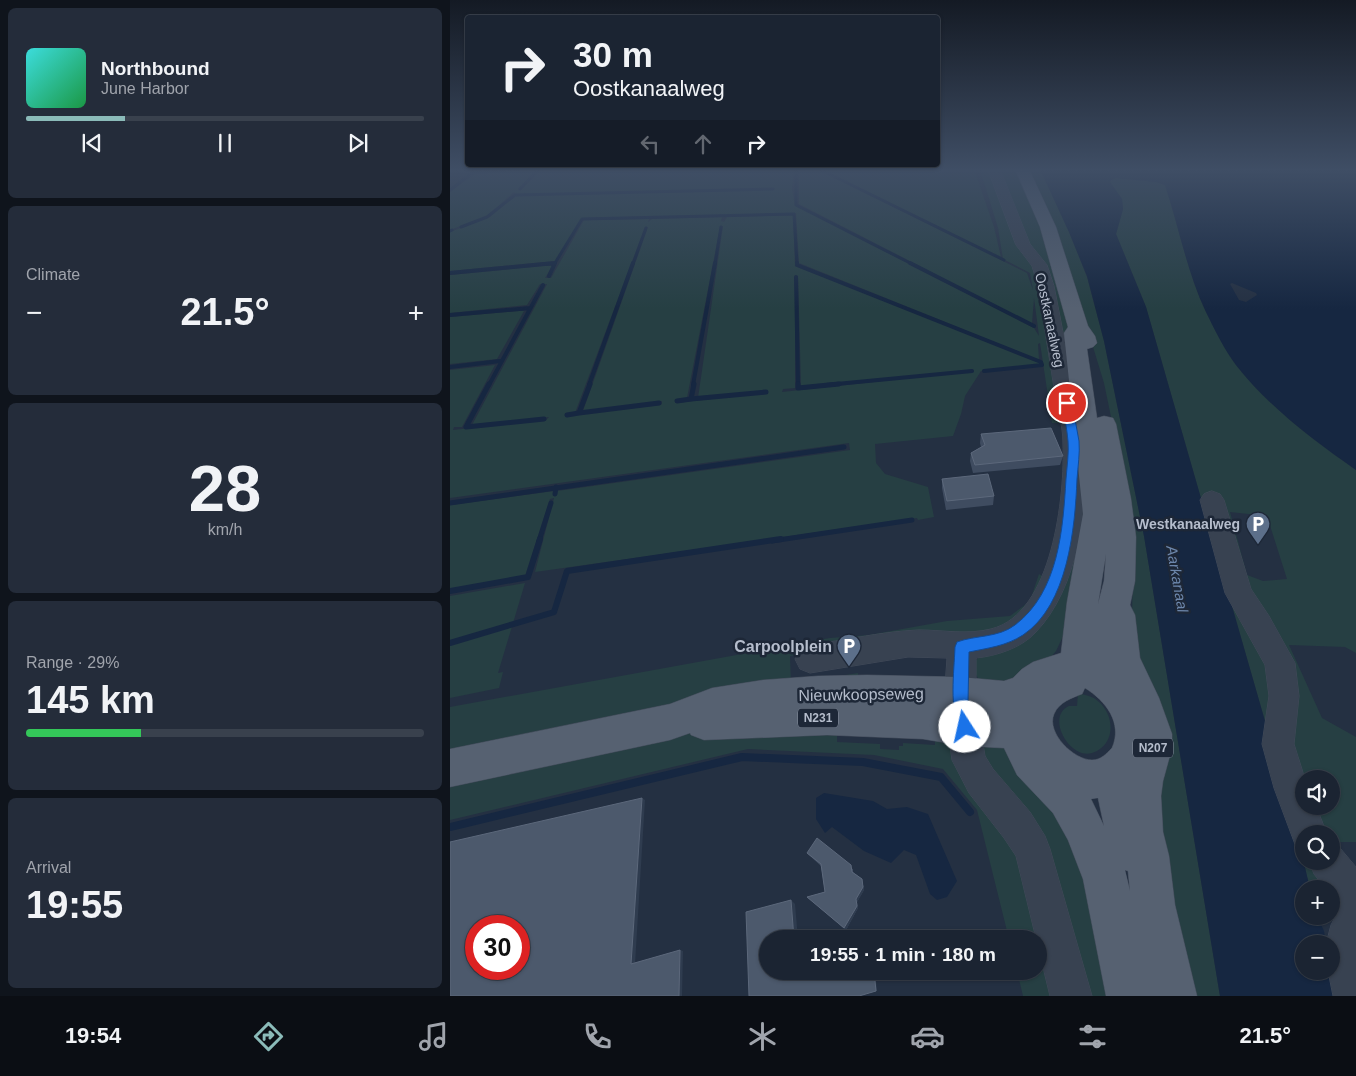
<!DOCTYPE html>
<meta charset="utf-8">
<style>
:root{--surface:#1b2432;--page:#242c3a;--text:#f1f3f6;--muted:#a0a4ac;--line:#39414d;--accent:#8bbbb9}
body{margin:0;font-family:Arial,sans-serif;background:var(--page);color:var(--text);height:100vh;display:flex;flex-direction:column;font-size:19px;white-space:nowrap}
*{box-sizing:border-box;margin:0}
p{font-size:16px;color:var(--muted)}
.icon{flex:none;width:28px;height:28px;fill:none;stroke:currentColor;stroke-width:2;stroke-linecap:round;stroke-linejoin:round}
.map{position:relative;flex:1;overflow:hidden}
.panel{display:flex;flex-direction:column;gap:8px;padding:8px;background:#0f141c;width:450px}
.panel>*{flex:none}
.guide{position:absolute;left:15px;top:15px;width:475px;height:152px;border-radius:5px;box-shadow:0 1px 4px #0004,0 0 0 1px var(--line);background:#1b2432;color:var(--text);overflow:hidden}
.controls{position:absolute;left:845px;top:770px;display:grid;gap:10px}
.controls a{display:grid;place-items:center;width:45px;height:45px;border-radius:50%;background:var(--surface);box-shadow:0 1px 4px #0004,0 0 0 1px var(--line);font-size:25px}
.speed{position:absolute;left:15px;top:915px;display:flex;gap:10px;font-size:25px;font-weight:700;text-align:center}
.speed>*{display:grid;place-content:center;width:65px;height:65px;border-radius:50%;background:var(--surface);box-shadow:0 1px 4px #0004,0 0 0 1px var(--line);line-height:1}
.speed .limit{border:8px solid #d22;background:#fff;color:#111}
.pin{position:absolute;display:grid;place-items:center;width:42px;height:42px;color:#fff;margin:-21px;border:2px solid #fff;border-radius:50%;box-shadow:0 1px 5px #0007}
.me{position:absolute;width:55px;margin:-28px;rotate:350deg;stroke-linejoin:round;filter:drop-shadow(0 0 4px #0008)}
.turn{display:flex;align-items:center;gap:18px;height:105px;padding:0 25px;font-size:22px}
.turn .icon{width:65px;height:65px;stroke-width:2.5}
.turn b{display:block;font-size:35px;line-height:42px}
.lanes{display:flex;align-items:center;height:48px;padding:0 25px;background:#0003;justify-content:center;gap:25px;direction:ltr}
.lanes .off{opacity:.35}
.big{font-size:38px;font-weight:800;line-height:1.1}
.panel .card{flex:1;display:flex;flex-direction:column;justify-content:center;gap:8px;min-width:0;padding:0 18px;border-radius:8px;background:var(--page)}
.panel .dial{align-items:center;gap:0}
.dial b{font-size:65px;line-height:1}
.song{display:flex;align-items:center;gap:15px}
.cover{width:60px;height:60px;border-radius:8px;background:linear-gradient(135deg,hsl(180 70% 55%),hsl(140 70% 35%))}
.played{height:5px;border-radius:2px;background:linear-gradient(90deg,var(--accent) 25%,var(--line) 25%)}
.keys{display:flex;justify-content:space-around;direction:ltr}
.heat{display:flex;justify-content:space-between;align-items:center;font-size:28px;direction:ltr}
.charge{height:8px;border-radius:4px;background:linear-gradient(90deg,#34c759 29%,var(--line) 0)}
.trip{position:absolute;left:309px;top:930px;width:288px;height:50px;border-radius:25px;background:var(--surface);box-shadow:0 1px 4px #0004,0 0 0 1px var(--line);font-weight:800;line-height:50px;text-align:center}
.tab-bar{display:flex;height:80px;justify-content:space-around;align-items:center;background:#0b0e14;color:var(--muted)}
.tab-bar .icon{width:35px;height:35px}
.tab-bar .selected{color:var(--accent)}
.tab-bar b{font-size:22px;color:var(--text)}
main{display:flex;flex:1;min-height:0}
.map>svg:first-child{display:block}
.green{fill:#263f43;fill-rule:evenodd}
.water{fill:#162741;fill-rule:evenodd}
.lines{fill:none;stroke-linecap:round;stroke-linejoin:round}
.stream-far4{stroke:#162741;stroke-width:3}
.stream-far3{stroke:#162741;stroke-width:4}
.stream-far2{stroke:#162741;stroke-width:5}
.stream-far1{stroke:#162741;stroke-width:6}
.stream{stroke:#162741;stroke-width:8}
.minor-casing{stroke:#424b5a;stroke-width:1}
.major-casing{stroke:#424b5a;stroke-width:1}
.minor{fill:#384251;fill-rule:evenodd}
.major{fill:#566171;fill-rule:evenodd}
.wall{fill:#3f4c60}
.shaded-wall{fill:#2f3c4f}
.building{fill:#4c596c;stroke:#5c687b;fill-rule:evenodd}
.route{fill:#1a73e8;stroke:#114b97}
.labels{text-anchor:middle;stroke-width:5;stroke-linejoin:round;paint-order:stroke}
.shield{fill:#1d2737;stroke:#87909f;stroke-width:1}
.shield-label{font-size:12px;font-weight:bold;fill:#b5bdcc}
.street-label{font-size:14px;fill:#b5bdcc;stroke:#1d2737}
.poi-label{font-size:14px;font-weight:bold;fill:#b5bdcc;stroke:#1d2737;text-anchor:end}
.water-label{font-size:15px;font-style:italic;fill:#6d87ac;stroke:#1d2737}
.near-poi-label{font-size:16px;font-weight:bold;fill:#b5bdcc;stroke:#1d2737;text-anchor:end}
.near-street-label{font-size:16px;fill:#b5bdcc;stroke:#1d2737}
</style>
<main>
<section class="panel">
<div class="card">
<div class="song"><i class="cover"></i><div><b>Northbound</b><p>June Harbor</p></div></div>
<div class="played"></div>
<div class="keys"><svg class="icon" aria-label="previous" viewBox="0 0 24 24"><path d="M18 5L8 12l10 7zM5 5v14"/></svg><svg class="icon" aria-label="pause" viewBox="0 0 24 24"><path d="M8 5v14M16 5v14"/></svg><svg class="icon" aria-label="next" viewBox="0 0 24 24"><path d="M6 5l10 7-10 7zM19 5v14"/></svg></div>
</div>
<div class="card"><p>Climate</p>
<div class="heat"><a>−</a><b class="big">21.5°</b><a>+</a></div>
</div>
<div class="card dial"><b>28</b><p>km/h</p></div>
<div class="card"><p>Range · 29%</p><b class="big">145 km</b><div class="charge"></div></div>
<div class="card"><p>Arrival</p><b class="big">19:55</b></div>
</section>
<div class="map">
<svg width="906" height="996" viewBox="0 0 906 996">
<rect width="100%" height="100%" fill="#243042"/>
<path class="green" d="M85,169h4l-21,21h3l20,-21h253l-2,20 3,16 239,123 5,8 -5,-38 -2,26 -233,-120v-35h18l210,104 6,17 -3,-17 -27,-14 -5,-31 -18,-59h11l45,98 29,156h-13l-12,-80 -2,1 1,16 -240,-97 -3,-50 -214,5 -27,43 -105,10v-39l40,-15 25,-22 261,-6 -260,5 -2,-2 -27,24 -37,14v-38l25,-18z
M370,169h154l20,58 7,30z
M547,169h24l45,134 11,103 -49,-162z
M580,169h10l29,63 18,45 17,64 40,195 76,460h-27l-31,-138 -16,-172 -14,-61 1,-73 -17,-111 -12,-58 -43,-141z
M666,178l40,4 9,3c14,42 22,87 41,127 9,18 18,37 30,53 33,42 77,75 120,105v183l-11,-6 -56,-2 33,73 34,19v105h-25v-8h-27v27h13l20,31 -6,16v-19h-21l-14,-60 -150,-522 -30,-73 7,-25 -1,-10 -12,-17v-2zM780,512l37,4 20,63 -24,2 -16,-6zM854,779h27v27h-27z
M343,215l2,51 246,96v3l-60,6 -16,25 -4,18 -8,22 -78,8 1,19 9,11 43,13 6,30 -16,3 -1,-2 -382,54 19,-74 -4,1 -25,77 -75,13v-84l104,-14 -1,5 4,-5 293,-41 -1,-7 -399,55v-128l45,-5 -33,62h-8l-1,3 93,-10 3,-3 -77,8 75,-141h-7l-13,21 -77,8v-38l103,-10 -8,13h6l33,-58 65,-1 -1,3 4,-3 70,-2 -1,4 3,1 3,-5zM273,226l-25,172 70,-7v2l-93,10v-3l12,-2 33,-171zM195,227h3l-65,184 79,-10v2l-1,2 -95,11 9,-3zM345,276h3l3,110 173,-15 -192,21 1,-3 12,-1z
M69,311h5l-27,48 -47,5v-47z
M635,508l-19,122 -10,21 -6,7 -38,26 -32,-2 -6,-11 2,-11 7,-6 18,-4z
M589,574l3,2 -15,37 -38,18 -69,4 -130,21 1,28 67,-11v6l-408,75v-47l380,-69 39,-3 78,-14 63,-5 20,-15z
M75,583l-27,90 5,-1 -4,16 -49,10v-102z
M628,693c7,2 15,3 21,9 16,14 17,43 -7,51 -22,7 -47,-36 -23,-47h8z
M248,732h139v10l43,2v5l19,1v-4h4v-3l32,2v-10h9l73,110 43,151h-37l-6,-25h21v-32h-29l-32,-129 -34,-41 -69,-14 -126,-6 -298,71v-34l160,-40z
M535,746h20l70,88 37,162h-29l-72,-194 -30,-52z"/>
<path class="water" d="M590,169h316v301c-43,-30 -87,-63 -120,-105 -12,-16 -21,-35 -30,-53 -19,-40 -27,-85 -41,-127l-9,-3 -40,-4 -5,2 -1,2 12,17 1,10 -7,25 30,73 150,522 14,60h-6v27h13l7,15 2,13h-22v27h26l5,25h-115l-76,-460 -40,-195 -17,-65 -18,-44zM782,283l24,10 1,2 -11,7 -7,-2 -9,-16z
M374,793l49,8 14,8 20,-2 21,7 29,67 -10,16 -10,3 -7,-6 -14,-39 -12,-5 -13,13 -27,-12 -32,-24 -7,6 -9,-14v-21z"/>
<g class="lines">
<path class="stream-far4" d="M346,169v36l116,59
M369,169l185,91
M70,189l19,-20
M0,190l22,-17 47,-4
M11,227l26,-10 28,-22 258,-6
M0,231l2,-1
M105,263l27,-44 212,-5 3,50
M92,264h12
M183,264l13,-36
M265,264l6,-37"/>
<path class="stream-far3" d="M347,263v2l244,97 1,3 -58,6
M460,263l124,63
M0,273l105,-10 -6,13
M346,277l2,108
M0,315l80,-7
M0,367l50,-6
M39,385l54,-100
M139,385l44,-122
M243,385l22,-122
M376,385l146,-14"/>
<path class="stream-far2" d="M39,384l-23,43 78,-8
M140,384l-11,29 80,-10
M244,384l-3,15 75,-7
M348,384v4l41,-4
M227,401l14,-2
M117,415l12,-2
M105,494l1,-7
M0,503l394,-56
M89,541l12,-38
M322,541l140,-21"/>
<path class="stream-far1" d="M0,591l78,-14 12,-38
M0,643l104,-31 13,-41 214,-32"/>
<path class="stream" d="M0,827l292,-70 121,5 78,15 29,35"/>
<defs>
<path id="minor" d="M538,169h12l30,75 17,21 7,21c7,36 14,72 21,108 3,17 9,33 10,49 4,61 -6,145 -50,190 -14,15 -39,23 -59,25v44l9,54 8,13 37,43 15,24 5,13 42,147h-42l-34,-140 -12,-18 -35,-45 -17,-33 -8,-58 3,-44 -39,-1 -98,16 -10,-4 -5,-10 5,-10c15,-6 31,-7 48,-10 23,-4 47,-8 71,-9 24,0 48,5 72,-1 62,-15 74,-134 72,-186 0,-16 -5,-32 -8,-49 -6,-36 -11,-72 -17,-108l-6,-20 -16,-21z
M762,491l8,3 4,6 27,89 18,27 26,47 4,33 -5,48 11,35 -1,27h12l11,28h-23v16l-8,-3 -22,-59 -12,-44 7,-48 -4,-31 -40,-72 -25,-93 4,-6z
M881,844l9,4 16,19v129h-23l-5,-25h3v-27h-5l5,-19 9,-18 -9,-11v-7h-5l-12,-15 -5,-13h22z"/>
<path id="major" d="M565,169h14l27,58 32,99 7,10 2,7 -4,4 -6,2 10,69 7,-2 9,2 3,6 15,75 5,38 -1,44 -5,24 5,10 5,43 19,40 13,36v14l-9,33 -2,15 2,36 6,24 6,49 22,91h-91l-23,-117 -15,-39 -15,-27 -36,-38 -13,-27 -39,-2 -42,-7 -96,-4 -123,5 -13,-5 -1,-2 -20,7 -220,47v-38l220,-45 42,-16 51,-8 55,-4 49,-1 93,2 44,4 9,-3 9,-9 11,-7 28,-9 6,-51 16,-88 -19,-181 4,-6 -28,-100zM656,554l-2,27 -6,23zM635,688c21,13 38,35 27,60 -6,6 -11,12 -20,12 -18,0 -46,-27 -38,-46 5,-12 18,-16 28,-20zM648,798l6,28 -13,-27zM675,870l3,1 2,20z"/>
</defs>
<use href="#minor" class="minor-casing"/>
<use href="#major" class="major-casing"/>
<use href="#minor" class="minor"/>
<use href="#major" class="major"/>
</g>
<path class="wall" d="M531,434l82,22 -3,9 -87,8 -3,-12 1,-8 10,-6 -1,-4z
M492,479l52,17 -1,9 -47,5 -4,-22z
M357,853l46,16v3l9,7 2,11 -7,12 1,6 -12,22 -39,-33 18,-5 -4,-26 -11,-10z"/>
<path class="shaded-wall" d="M192,798l3,2 -10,164h-4z
M412,879l2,11 -7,12 1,6 -12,22 -2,-2 12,-29z
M341,900l4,4 3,35h-4z
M230,950l3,1 -1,45h-3z
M346,971h4l1,6 -5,-1z
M424,971h1l2,20 -18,5z"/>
<path class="building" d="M601,428l12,28 -88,9 -4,-12 14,-8 -4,-11z
M538,474l6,22 -47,5 -5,-22z
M192,798l-11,166 49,-14 -1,46h-229v-154zM26,926h43v43h-43z
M367,838l34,27 1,7 10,7 1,8 -7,12 1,7 -13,22 -37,-31 18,-5 -4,-28 -14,-11z
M341,900l3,39h-26v32h28v5l22,-5h56l2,20 -17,5h-110l-3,-84z"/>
<linearGradient id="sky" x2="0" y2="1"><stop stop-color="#141a24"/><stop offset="0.55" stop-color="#3f4e65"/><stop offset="1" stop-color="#3f4e65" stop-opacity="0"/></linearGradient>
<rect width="906" height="309" fill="url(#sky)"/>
<path class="route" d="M617,400l5,3c2,13 5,25 7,38 1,12 -1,25 -2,38 -2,49 -9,126 -54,156 -17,11 -35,13 -54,17l-1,50 5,25 -3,5 -5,3 -5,-3c-11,-26 -6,-58 -5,-85l2,-5c19,-7 41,-4 58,-17 44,-33 48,-97 51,-146 1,-13 3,-26 2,-38 -1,-13 -4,-25 -6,-38z"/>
<defs>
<symbol id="parking-pin" viewBox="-11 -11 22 30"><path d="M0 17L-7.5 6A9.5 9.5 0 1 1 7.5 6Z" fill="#5c6f8a" stroke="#1d2737"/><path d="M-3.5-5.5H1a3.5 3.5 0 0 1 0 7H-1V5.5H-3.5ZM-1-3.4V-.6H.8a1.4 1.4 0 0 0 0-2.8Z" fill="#fff"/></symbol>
</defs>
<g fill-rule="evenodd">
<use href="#parking-pin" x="794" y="510" width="28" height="38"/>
<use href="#parking-pin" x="385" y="632" width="28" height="38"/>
</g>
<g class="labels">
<g class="shield">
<rect x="348" y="708.5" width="40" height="19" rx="4"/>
<rect x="683" y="738.5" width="40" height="19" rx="4"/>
</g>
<g class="shield-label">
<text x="368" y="722">N231</text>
<text x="703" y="752">N207</text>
</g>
<g class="street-label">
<text transform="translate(600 320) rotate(78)" y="5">Oostkanaalweg</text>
</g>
<g class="poi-label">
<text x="790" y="529">Westkanaalweg</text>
</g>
<g class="water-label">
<text transform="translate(727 579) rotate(80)" y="5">Aarkanaal</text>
</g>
<g class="near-poi-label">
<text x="382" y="652">Carpoolplein</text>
</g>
<g class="near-street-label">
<text transform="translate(411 694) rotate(-1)" y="6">Nieuwkoopseweg</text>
</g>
</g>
</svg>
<div class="controls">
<a><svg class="icon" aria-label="sound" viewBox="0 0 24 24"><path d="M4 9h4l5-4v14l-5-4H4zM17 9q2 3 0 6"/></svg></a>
<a><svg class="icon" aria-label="search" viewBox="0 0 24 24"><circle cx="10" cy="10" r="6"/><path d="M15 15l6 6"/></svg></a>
<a>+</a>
<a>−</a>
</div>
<div class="speed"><div class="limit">30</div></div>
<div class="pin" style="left:617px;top:403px;background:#d93025"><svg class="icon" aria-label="arrive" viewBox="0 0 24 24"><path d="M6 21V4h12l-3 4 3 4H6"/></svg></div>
<svg class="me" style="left:515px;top:727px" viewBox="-20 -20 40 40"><circle r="19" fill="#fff"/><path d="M0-13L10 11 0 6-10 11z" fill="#1a73e8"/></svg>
<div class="trip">19:55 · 1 min · 180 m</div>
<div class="guide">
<div class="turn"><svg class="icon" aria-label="right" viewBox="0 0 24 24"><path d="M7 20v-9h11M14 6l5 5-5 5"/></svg><div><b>30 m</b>Oostkanaalweg</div></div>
<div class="lanes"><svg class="icon off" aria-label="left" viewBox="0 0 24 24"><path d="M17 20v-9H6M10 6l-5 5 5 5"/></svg><svg class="icon off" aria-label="ahead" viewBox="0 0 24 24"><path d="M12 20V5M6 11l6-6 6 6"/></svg><svg class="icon" aria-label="right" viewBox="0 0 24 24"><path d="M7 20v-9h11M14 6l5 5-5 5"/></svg></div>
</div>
</div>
</main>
<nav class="tab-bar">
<b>19:54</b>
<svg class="icon selected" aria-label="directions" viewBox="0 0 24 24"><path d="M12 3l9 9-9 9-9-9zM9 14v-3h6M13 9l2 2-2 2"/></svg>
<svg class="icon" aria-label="music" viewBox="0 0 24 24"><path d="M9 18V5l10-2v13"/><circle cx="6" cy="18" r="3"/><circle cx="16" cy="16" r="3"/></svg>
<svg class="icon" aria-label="phone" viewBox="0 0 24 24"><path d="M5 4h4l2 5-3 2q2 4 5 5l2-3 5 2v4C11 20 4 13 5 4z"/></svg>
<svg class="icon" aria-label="climate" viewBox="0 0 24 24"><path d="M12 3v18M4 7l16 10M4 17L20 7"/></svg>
<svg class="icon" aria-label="car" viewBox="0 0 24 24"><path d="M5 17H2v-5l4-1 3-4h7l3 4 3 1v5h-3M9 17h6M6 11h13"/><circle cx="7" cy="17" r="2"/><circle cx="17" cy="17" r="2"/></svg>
<svg class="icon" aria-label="filters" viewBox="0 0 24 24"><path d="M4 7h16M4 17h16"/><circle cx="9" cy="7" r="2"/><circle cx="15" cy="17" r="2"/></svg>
<b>21.5°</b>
</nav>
